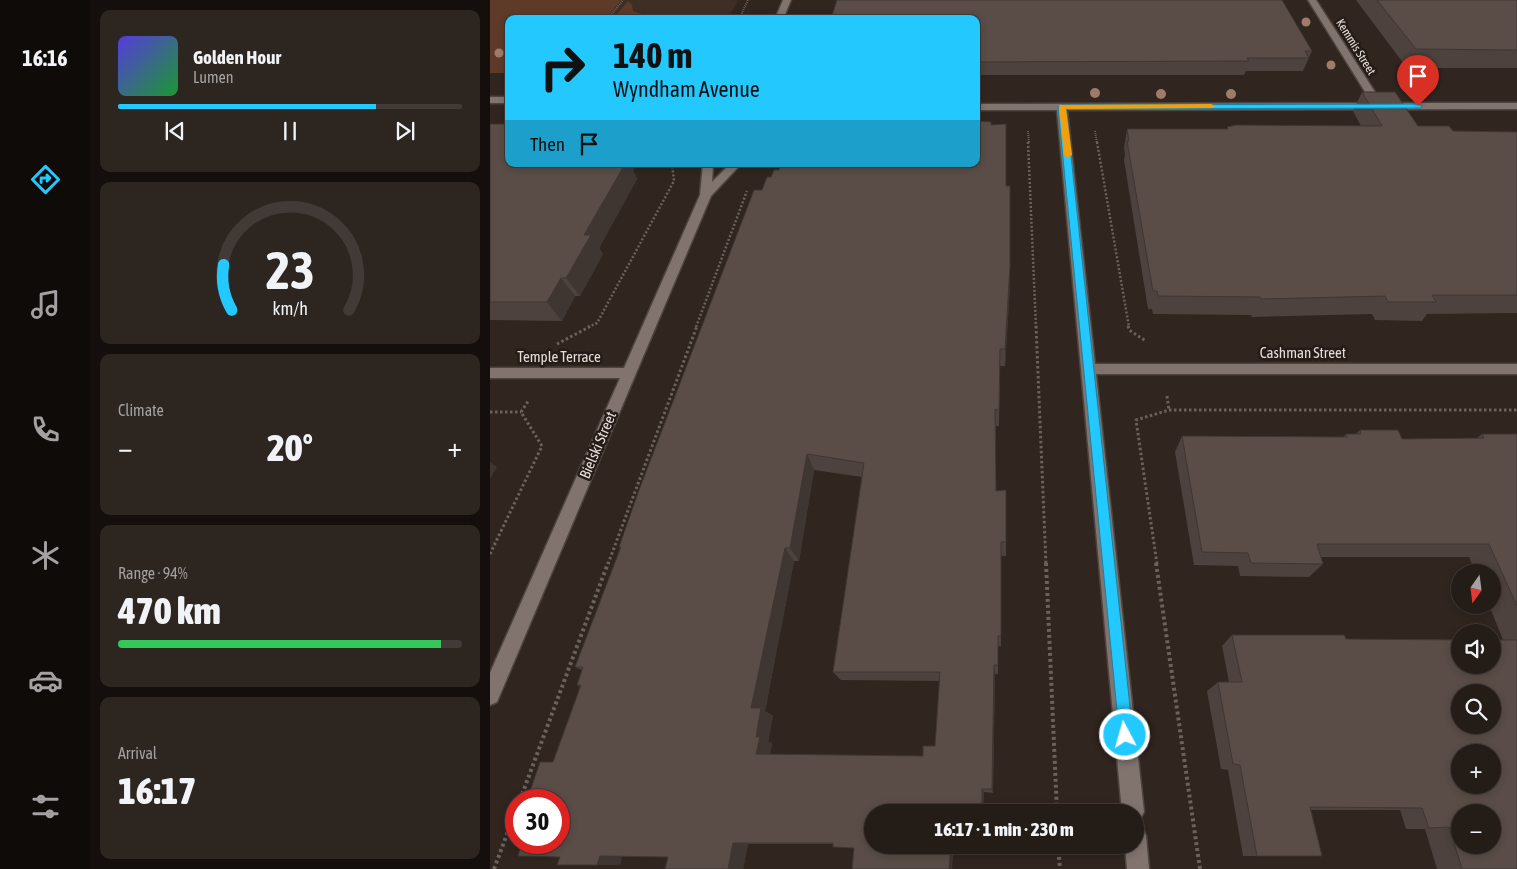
<!DOCTYPE html>
<meta charset="utf-8">
<style>
:root{--surface:#241c17;--page:#2c2520;--text:#f1f3f6;--muted:#a3a1a1;--line:#413a36;--accent:#23c9fe}
body{margin:0;font-family:"Asap Condensed",sans-serif;background:var(--page);color:var(--text);height:100vh;display:flex;flex-direction:column;font-size:19px;white-space:nowrap}
*{box-sizing:border-box;margin:0}
p{font-size:16px;color:var(--muted)}
.icon{flex:none;width:28px;height:28px;fill:none;stroke:currentColor;stroke-width:2;stroke-linecap:round;stroke-linejoin:round}
.map{position:relative;flex:1;overflow:hidden}
.details{display:flex;flex-direction:column;gap:10px;padding:10px;background:#140f0d;width:400px}
.details>*{flex:none}
.hud{position:absolute;left:15px;top:15px;width:475px;height:152px;border-radius:10px;box-shadow:0 2px 8px #0003,0 0 0 1px var(--line);background:#23c9fe;color:#111;overflow:hidden}
.needle{width:32px;rotate:194deg}
.controls{position:absolute;left:961px;top:564px;display:grid;gap:10px}
.controls a{display:grid;place-items:center;width:50px;height:50px;border-radius:50%;background:var(--surface);box-shadow:0 2px 8px #0003,0 0 0 1px var(--line);font-size:25px}
.speed{position:absolute;left:15px;top:789px;display:flex;gap:10px;font-size:25px;font-weight:700;text-align:center}
.speed>*{display:grid;place-content:center;width:65px;height:65px;border-radius:50%;background:var(--surface);box-shadow:0 2px 8px #0003,0 0 0 1px var(--line);line-height:1}
.speed .limit{border:8px solid #d22;background:#fff;color:#111}
.pin{position:absolute;display:grid;place-items:center;width:42px;height:42px;color:#fff;margin:-51px -21px;border-radius:50% 50% 50% 0;rotate:-45deg;box-shadow:0 0 5px #0007}
.pin .icon{rotate:45deg}
.me{position:absolute;width:55px;margin:-28px;rotate:354deg;stroke-linejoin:round;filter:drop-shadow(0 0 4px #0008)}
.turn{display:flex;align-items:center;gap:18px;height:105px;padding:0 25px;font-size:22px}
.turn .icon{width:65px;height:65px;stroke-width:2.5}
.turn b{display:block;font-size:35px;line-height:42px}
.then{display:flex;align-items:center;height:48px;padding:0 25px;background:#0003;gap:10px;font-size:19px}
.big{font-size:38px;font-weight:800;line-height:1.1}
.details .tile{flex:1;display:flex;flex-direction:column;justify-content:center;gap:8px;min-width:0;padding:0 18px;border-radius:10px;background:var(--page)}
.details .dial{align-items:center;gap:0}
.dial svg{height:130px;overflow:visible;fill:none;stroke:var(--line);stroke-width:7;stroke-linecap:round;text-anchor:middle}
.dial text{fill:var(--text);stroke:none}
.song{display:flex;align-items:center;gap:15px}
.cover{width:60px;height:60px;border-radius:8px;background:linear-gradient(135deg,hsl(250 70% 55%),hsl(130 70% 35%))}
.played{height:5px;border-radius:2px;background:linear-gradient(90deg,var(--accent) 75%,var(--line) 75%)}
.keys{display:flex;justify-content:space-around;direction:ltr}
.heat{display:flex;justify-content:space-between;align-items:center;font-size:28px;direction:ltr}
.charge{height:8px;border-radius:4px;background:linear-gradient(90deg,#34c759 94%,var(--line) 0)}
.trip{position:absolute;left:374px;top:804px;width:280px;height:50px;border-radius:25px;background:var(--surface);box-shadow:0 2px 8px #0003,0 0 0 1px var(--line);font-weight:800;line-height:50px;text-align:center}
main{display:flex;flex:1;min-height:0}
.dock{display:flex;flex-direction:column;width:90px;justify-content:space-around;align-items:center;background:#0e0b09;color:var(--muted)}
.dock .icon{width:35px;height:35px}
.dock .selected{color:var(--accent)}
.dock b{font-size:22px;color:var(--text)}
.map>svg:first-child{display:block}
.built{fill:#3e2e25}
.green{fill:#5e3a29}
.lines{fill:none;stroke-linecap:round;stroke-linejoin:round}
.minor-casing{stroke:#4d443f;stroke-width:3}
.path-far3{stroke:#6b625c;stroke-width:2;stroke-dasharray:1 1;stroke-linecap:butt}
.path-far2{stroke:#6b625c;stroke-width:2.5;stroke-dasharray:2 2;stroke-linecap:butt}
.path-far1{stroke:#6b625c;stroke-width:3;stroke-dasharray:2.5 2.5;stroke-linecap:butt}
.path{stroke:#6b625c;stroke-width:4;stroke-dasharray:3 3;stroke-linecap:butt}
.minor{fill:#81736d;fill-rule:evenodd}
.tree{fill:#9f7b6a}
.wall{fill:#4d423d;fill-rule:evenodd}
.shaded-wall{fill:#3f3632}
.building{fill:#5a4d47;stroke:#3f3632;fill-rule:evenodd}
.route{fill:#23c9fe;stroke:#1783a5}
.slow{fill:#f59e0b}
.labels{text-anchor:middle;stroke-width:5;stroke-linejoin:round;paint-order:stroke}
.far-street-label{font-size:12px;fill:#e3dcd8;stroke:#261b16}
.street-label{font-size:15px;fill:#e3dcd8;stroke:#261b16}
</style>
<main>
<nav class="dock">
<b>16:16</b>
<svg class="icon selected" aria-label="directions" viewBox="0 0 24 24"><path d="M12 3l9 9-9 9-9-9zM9 14v-3h6M13 9l2 2-2 2"/></svg>
<svg class="icon" aria-label="music" viewBox="0 0 24 24"><path d="M9 18V5l10-2v13"/><circle cx="6" cy="18" r="3"/><circle cx="16" cy="16" r="3"/></svg>
<svg class="icon" aria-label="phone" viewBox="0 0 24 24"><path d="M5 4h4l2 5-3 2q2 4 5 5l2-3 5 2v4C11 20 4 13 5 4z"/></svg>
<svg class="icon" aria-label="climate" viewBox="0 0 24 24"><path d="M12 3v18M4 7l16 10M4 17L20 7"/></svg>
<svg class="icon" aria-label="car" viewBox="0 0 24 24"><path d="M5 17H2v-5l4-1 3-4h7l3 4 3 1v5h-3M9 17h6M6 11h13"/><circle cx="7" cy="17" r="2"/><circle cx="17" cy="17" r="2"/></svg>
<svg class="icon" aria-label="filters" viewBox="0 0 24 24"><path d="M4 7h16M4 17h16"/><circle cx="9" cy="7" r="2"/><circle cx="15" cy="17" r="2"/></svg>
</nav>
<section class="details">
<div class="tile">
<div class="song"><i class="cover"></i><div><b>Golden Hour</b><p>Lumen</p></div></div>
<div class="played"></div>
<div class="keys"><svg class="icon" aria-label="previous" viewBox="0 0 24 24"><path d="M18 5L8 12l10 7zM5 5v14"/></svg><svg class="icon" aria-label="pause" viewBox="0 0 24 24"><path d="M8 5v14M16 5v14"/></svg><svg class="icon" aria-label="next" viewBox="0 0 24 24"><path d="M6 5l10 7-10 7zM19 5v14"/></svg></div>
</div>
<div class="tile dial"><svg viewBox="0 0 100 80">
<path d="M14 69A42 42 0 1 1 86 69"/>
<path d="M14 69A42 42 0 0 1 9 41" stroke="#23c9fe"/>
<text x="50" y="56" font-size="32" font-weight="700">23</text>
<text x="50" y="72" font-size="11">km/h</text>
</svg></div>
<div class="tile"><p>Climate</p>
<div class="heat"><a>−</a><b class="big">20°</b><a>+</a></div>
</div>
<div class="tile"><p>Range · 94%</p><b class="big">470 km</b><div class="charge"></div></div>
<div class="tile"><p>Arrival</p><b class="big">16:17</b></div>
</section>
<div class="map">
<svg width="1027" height="869" viewBox="0 0 1027 869">
<rect width="100%" height="100%" fill="#30251f"/>
<path class="built" d="M0,0h248l-10,19h-219z"/>
<path class="green" d="M0,0h131l-15,19h-97v54h-19z
M138,1l4,4 1,6 9,3h95l-2,5h-122z"/>
<g class="lines">
<defs>
<path id="minor" d="M293,0h8l-8,19h-8z
M818,0h8l66,103h135v6l-450,1 28,254h422v10h-421l48,438 -4,7 -5,3v-10h-13l-65,-702h-81v-6l396,-1z
M0,97h19v6h-19z
M213,164h10l-1,18 18,-18h11l-30,32 -214,506 -7,3v-32l130,-295h-130v-10h134l76,-173z
M645,825l8,3 3,8 3,33h-22l-2,-24h10z"/>
</defs>
<use href="#minor" class="minor-casing"/>
<path class="path-far3" d="M118,19l15,-19
M249,19l9,-19
M538,131l1,12
M605,131l2,12"/>
<path class="path-far2" d="M538,142l8,185
M607,142l32,185
M98,327l9,-4 77,-142 -2,-17
M206,327l51,-136"/>
<path class="path-far1" d="M546,326l10,238
M638,326l1,4 17,11
M67,344l34,-18
M677,396l2,14
M0,412h31
M31,412l8,-12
M0,554l52,-108 -21,-34
M118,564l89,-238
M667,564l-21,-144 33,-10h348"/>
<path class="path" d="M556,563l11,249
M666,563l44,306
M30,800l88,-237
M568,845l2,24
M4,869l22,-59"/>
<use href="#minor" class="minor"/>
</g>
<g class="tree">
<circle cx="816" cy="22" r="4.5"/>
<circle cx="9" cy="53" r="4.5"/>
<circle cx="841" cy="65" r="4.5"/>
<circle cx="605" cy="93" r="5"/>
<circle cx="671" cy="94" r="5"/>
<circle cx="741" cy="94" r="5"/>
</g>
<path class="wall" d="M866,0h161v68h-110z
M486,19l336,32 -9,20h-57l-2,4h-268z
M872,92l56,34 35,5 64,1v181l-90,1 -5,7 -47,-1 -3,-6 -120,3 -1,-2 -98,-1 -1,-5h-4l-24,-149 1,-6 -1,-6 3,-19h100v-2l134,-1 -8,-15z
M0,124l145,42 -2,4 4,9 -38,69 4,6 -23,42h-5l-13,25 -72,-1z
M501,125l15,61 4,99 -5,81h-5l-1,60h-3v65l10,-1v66h-5v90h-3v28h-3l-2,119 -9,-1 -1,20h-111l-18,36 -21,-4h-85l-5,25h-78l3,-12 -46,-1 -2,9h-23l-37,-8 -7,-95 27,-75 -3,-2 5,-15 -7,-3 45,-119 -1,-1 143,-357 9,-13 8,-7zM324,470l48,7 -29,195 8,8 99,1 -5,65 -12,10 -153,-2 2,-11 -4,-1 5,-26 -8,-5 29,-150h5z
M870,430l42,9 75,-1 5,-4h35v435h-80l-12,-40h-19l-6,-19h-89l11,46h-79l-15,-86 -7,-1 -14,-78 11,-9h11l-7,-36 10,-11 114,4 157,1 -14,-35h3v-33h-17l-6,-15h-148l2,7 -14,13 -69,-1 -2,-10 -44,-1 -19,-113 7,-16 161,1 3,-3h10z"/>
<path class="shaded-wall" d="M129,164h15l1,2 -2,4 4,9 -38,69 4,6 -23,42 -14,-18 18,-43z
M520,266v19l-5,81v-17z
M71,278l14,18 -13,25 -15,-19z
M317,454l7,16 -15,91 -9,-13z
M0,462l7,5 -7,12z
M295,548l9,13 -29,150 8,5 -5,26 4,1 -3,17 -13,-6v-17l-5,-29z
M504,665l1,9 -2,119 -1,-4z
M492,789l2,3 -1,20h-1z
M243,843l15,1 -5,25h-15z
M461,845h3l-2,24h-3z
M110,856h22l-2,9h-23z"/>
<path class="building" d="M347,0h445l30,51h-7l4,7h-62l2,3 -273,1v-43h-145z
M887,0h140v50l-101,-1z
M872,92h33l23,34h31l4,5 64,1v163h-85l4,7h-48l-3,-6 -124,3 -1,-2 -102,-1 -1,-5h-4l-26,-150h2l-2,-12h101l-1,-2 9,-2 146,1z
M486,121l15,1v3l15,-1v62h4v80l-5,83h-5l-1,61 -4,-1 1,82 10,-1v52h-5v94h-3v29h-4l-2,124h-10v23h-110v33h79l-2,24h-97l2,-21 -21,-1v-4h-100l-5,26h-63l3,-12 -68,-1 -3,9h-40l3,-8 -42,-1 4,-14h37v-42h-32l13,-38h13l28,-77h-4l6,-18h-8l46,-120h-2l20,-57 115,-300h8l5,-13h4l3,-7h5l2,-6h195zM317,454l57,9 -31,209h107l-5,74h-12v10l-167,-2 4,-17h-4l5,-29h-10l34,-160h5z
M0,124h19v40h116l-41,71h7l-25,43h-5l-14,24h-57z
M870,430h38l4,9 82,-1 -2,-4h35v172l-28,-62h-172l6,20 -72,-1 -3,-10 -46,-1 -20,-116 165,1 -1,-3h15z
M742,635h112l2,4 114,1v25h32v-25h25v229h-55l-13,-42 -20,1 -7,-20 -112,-1 12,49h-65l-17,-91 -7,-1 -15,-82h24zM970,692h32v33h-32zM970,752h32v33h-32zM970,812h32v33h-32z"/>
<path class="route" d="M928,104l4,2 -1,2 -355,1 67,626 -3,6 -5,2 -5,-2 -62,-634 4,-2z"/>
<path class="slow" d="M721,104l4,2 -2,2 -147,1 6,46 -4,3 -4,-3 -5,-50z"/>
<g class="labels">
<g class="far-street-label">
<text transform="translate(866 47) rotate(58)" y="4">Kemmis Street</text>
</g>
<g class="street-label">
<text x="813" y="358">Cashman Street</text>
<text x="69" y="362">Temple Terrace</text>
<text transform="translate(108 445) rotate(-67)" y="5">Bielski Street</text>
</g>
</g>
</svg>
<div class="controls">
<a><svg class="needle" viewBox="-14 -14 28 28"><path d="M0-13l5 13h-10z" fill="#e53935"/><path d="M0 13l5-13h-10z" fill="#a3a1a1"/></svg></a>
<a><svg class="icon" aria-label="sound" viewBox="0 0 24 24"><path d="M4 9h4l5-4v14l-5-4H4zM17 9q2 3 0 6"/></svg></a>
<a><svg class="icon" aria-label="search" viewBox="0 0 24 24"><circle cx="10" cy="10" r="6"/><path d="M15 15l6 6"/></svg></a>
<a>+</a>
<a>−</a>
</div>
<div class="speed"><div class="limit">30</div></div>
<div class="pin" style="left:928px;top:106px;background:#d93025"><svg class="icon" aria-label="arrive" viewBox="0 0 24 24"><path d="M6 21V4h12l-3 4 3 4H6"/></svg></div>
<svg class="me" style="left:635px;top:735px" viewBox="-20 -20 40 40"><circle r="17" fill="#23c9fe" stroke="#fff" stroke-width="3"/><path d="M0-11L8 9 0 5-8 9z" fill="#fff"/></svg>
<div class="trip">16:17 · 1 min · 230 m</div>
<div class="hud">
<div class="turn"><svg class="icon" aria-label="right" viewBox="0 0 24 24"><path d="M7 20v-9h11M14 6l5 5-5 5"/></svg><div><b>140 m</b>Wyndham Avenue</div></div>
<div class="then">Then<svg class="icon" aria-label="arrive" viewBox="0 0 24 24"><path d="M6 21V4h12l-3 4 3 4H6"/></svg></div>
</div>
</div>
</main>
